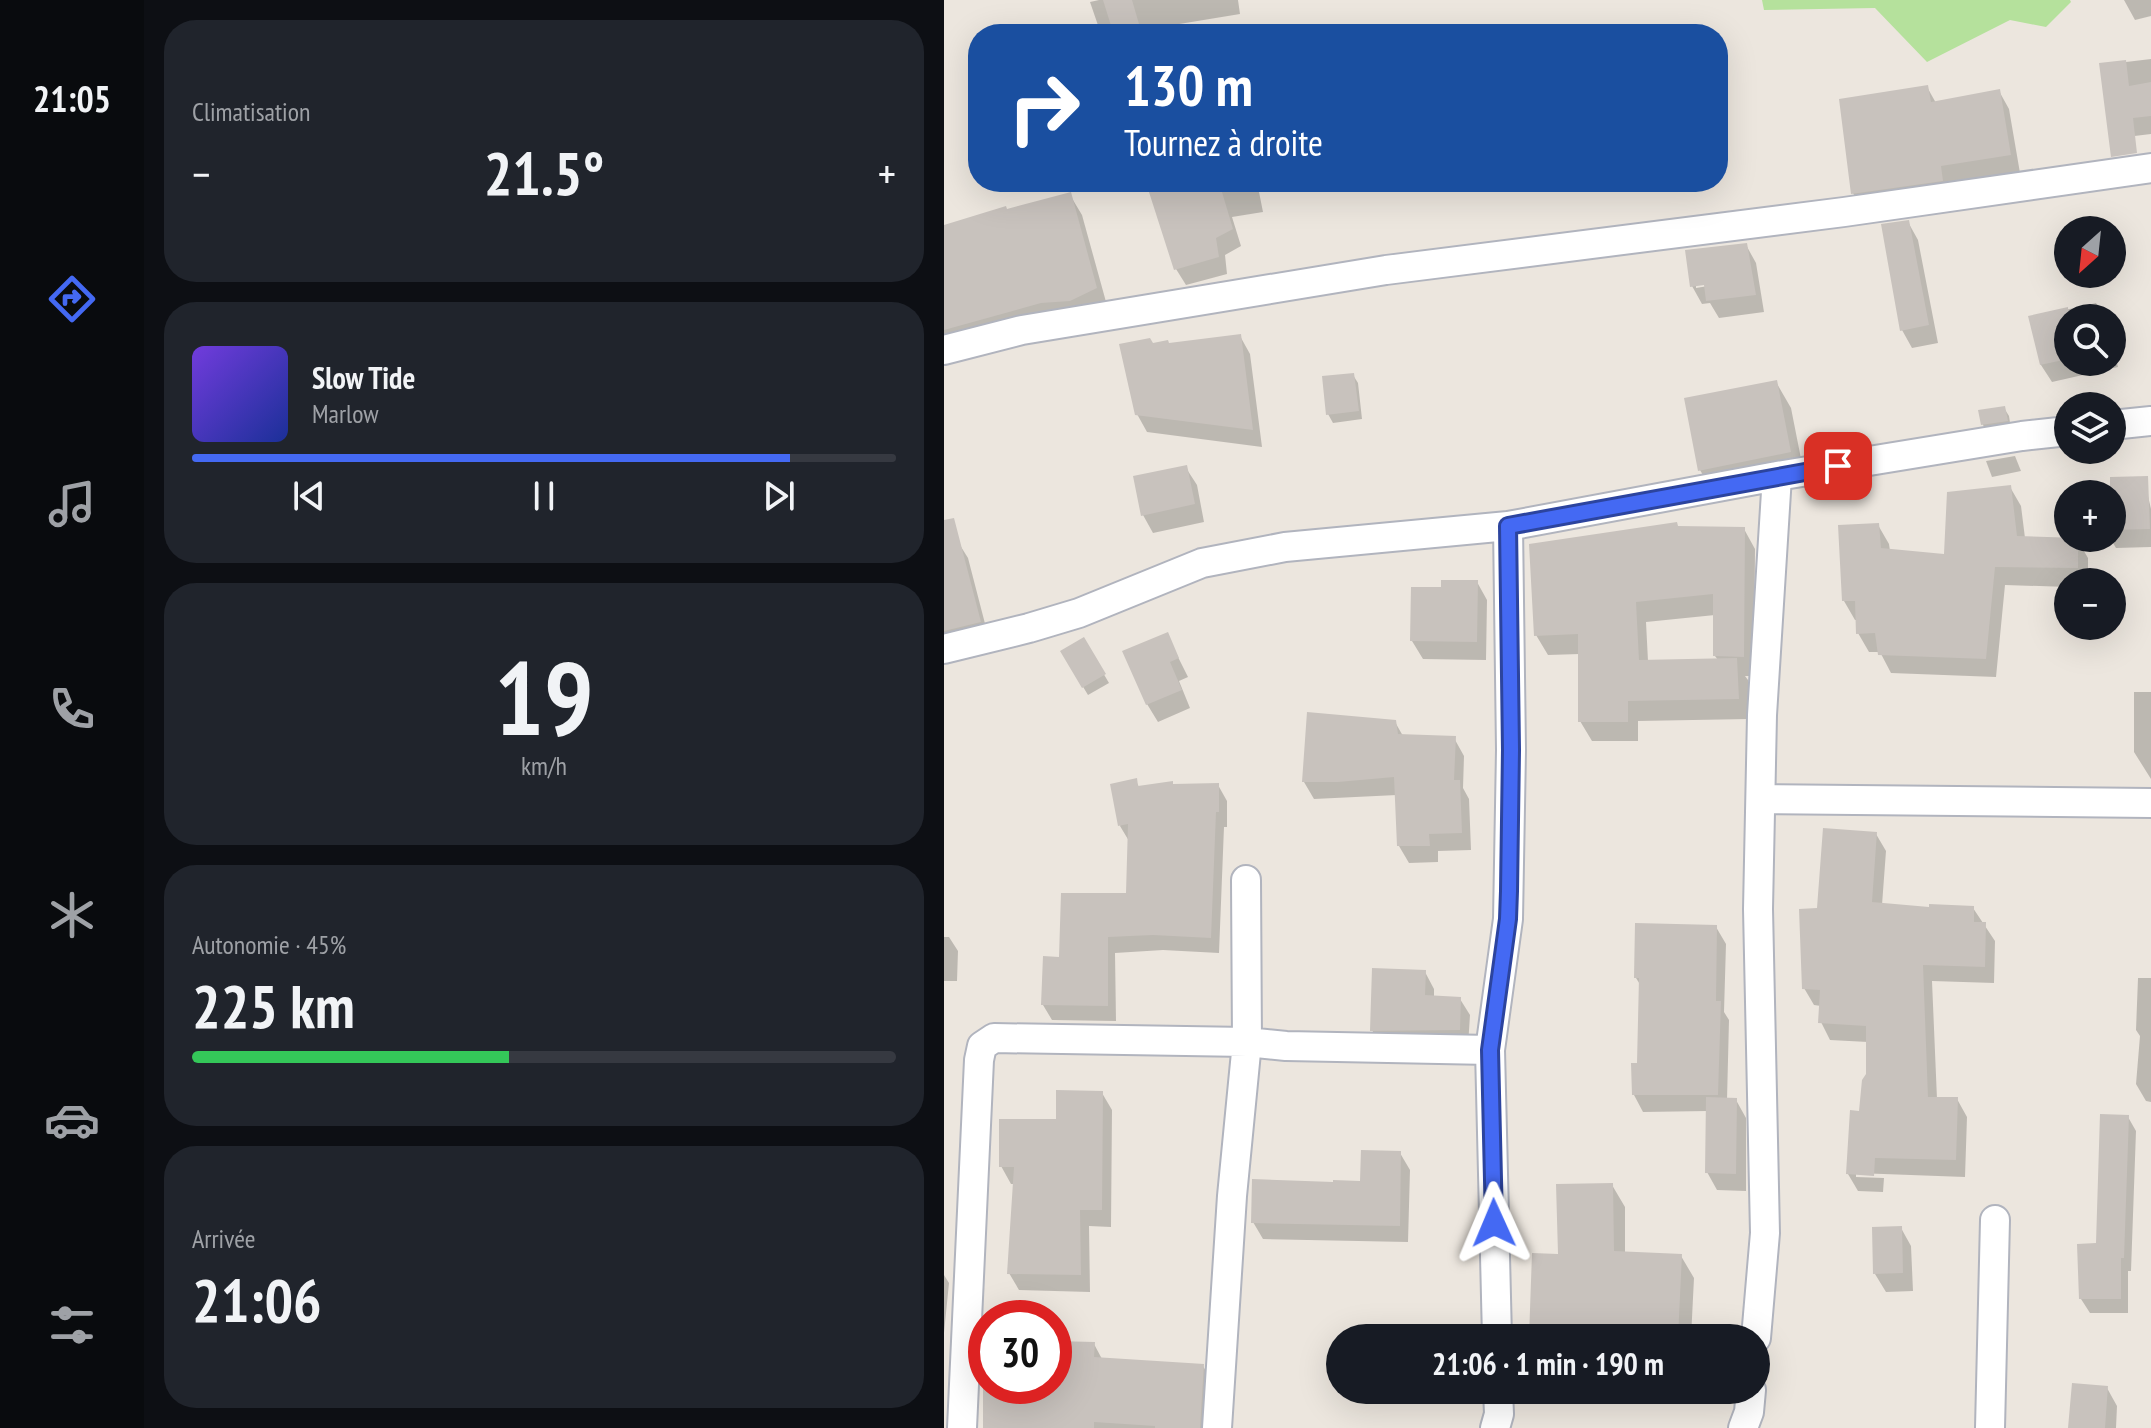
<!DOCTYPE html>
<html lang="fr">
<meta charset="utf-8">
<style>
:root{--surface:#171b24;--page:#20242c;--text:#f1f3f6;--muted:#9ea1a6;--line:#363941;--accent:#4469f3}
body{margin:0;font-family:"PT Sans Narrow",sans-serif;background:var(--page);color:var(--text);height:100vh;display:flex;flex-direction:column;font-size:30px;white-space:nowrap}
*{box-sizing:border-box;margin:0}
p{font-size:26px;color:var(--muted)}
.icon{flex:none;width:44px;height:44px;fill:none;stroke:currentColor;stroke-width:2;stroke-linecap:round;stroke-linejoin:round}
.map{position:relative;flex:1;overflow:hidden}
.sheet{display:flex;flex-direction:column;gap:20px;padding:20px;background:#0d0f14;width:800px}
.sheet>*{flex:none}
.guide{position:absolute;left:24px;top:24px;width:760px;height:168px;border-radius:32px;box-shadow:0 8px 32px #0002;background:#1a4fa0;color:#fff;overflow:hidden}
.needle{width:52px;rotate:207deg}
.fabs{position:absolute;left:1110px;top:216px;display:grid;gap:16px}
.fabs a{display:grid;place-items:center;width:72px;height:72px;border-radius:50%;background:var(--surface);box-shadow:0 8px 32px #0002;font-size:40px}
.speed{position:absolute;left:24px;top:1300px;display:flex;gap:16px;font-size:40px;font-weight:700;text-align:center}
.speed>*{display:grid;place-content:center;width:104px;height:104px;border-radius:50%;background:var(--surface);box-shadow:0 8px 32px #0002;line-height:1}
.speed .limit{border:12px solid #d22;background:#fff;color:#111}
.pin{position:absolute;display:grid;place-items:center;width:68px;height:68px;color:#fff;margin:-34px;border-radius:16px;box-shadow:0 4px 12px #0006}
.me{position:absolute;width:88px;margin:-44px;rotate:359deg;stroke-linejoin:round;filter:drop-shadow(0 0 6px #0008)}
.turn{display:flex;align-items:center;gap:28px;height:168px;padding:0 24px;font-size:36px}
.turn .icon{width:104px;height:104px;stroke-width:2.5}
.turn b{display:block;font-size:56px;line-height:68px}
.big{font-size:60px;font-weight:600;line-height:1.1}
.sheet .tile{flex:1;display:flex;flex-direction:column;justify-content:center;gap:12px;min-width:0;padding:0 28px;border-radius:32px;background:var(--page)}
.sheet .dial{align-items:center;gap:0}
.dial b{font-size:104px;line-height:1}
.song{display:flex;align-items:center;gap:24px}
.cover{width:96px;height:96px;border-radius:12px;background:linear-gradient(135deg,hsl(260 70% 55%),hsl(230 70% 35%))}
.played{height:8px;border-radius:4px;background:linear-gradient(90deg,var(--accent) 85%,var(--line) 85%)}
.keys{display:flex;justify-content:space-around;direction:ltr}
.heat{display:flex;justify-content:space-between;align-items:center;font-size:44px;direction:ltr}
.charge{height:12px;border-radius:6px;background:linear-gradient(90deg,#34c759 45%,var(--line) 0)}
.trip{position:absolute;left:382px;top:1324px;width:444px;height:80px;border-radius:40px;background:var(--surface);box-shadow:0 8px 32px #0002;font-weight:600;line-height:80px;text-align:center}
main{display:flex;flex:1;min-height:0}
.menu{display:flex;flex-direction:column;width:144px;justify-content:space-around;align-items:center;background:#090b0e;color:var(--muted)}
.menu .icon{width:56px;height:56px}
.menu .on{color:var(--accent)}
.menu b{font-size:36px;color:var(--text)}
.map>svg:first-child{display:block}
.green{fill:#b5e19c}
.shadow{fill:#0003;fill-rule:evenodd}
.building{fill:#c8c2bd}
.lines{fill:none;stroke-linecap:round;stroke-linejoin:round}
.street-casing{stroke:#b1b4be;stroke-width:32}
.street{stroke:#fff;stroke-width:28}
.route-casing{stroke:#2c449e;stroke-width:20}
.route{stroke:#4469f3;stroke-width:14}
</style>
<main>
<nav class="menu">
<b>21:05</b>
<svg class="icon on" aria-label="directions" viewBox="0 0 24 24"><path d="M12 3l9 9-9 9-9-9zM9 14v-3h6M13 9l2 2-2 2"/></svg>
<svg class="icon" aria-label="music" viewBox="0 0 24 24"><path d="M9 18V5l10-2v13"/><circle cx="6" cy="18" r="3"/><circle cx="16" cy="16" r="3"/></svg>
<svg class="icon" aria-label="phone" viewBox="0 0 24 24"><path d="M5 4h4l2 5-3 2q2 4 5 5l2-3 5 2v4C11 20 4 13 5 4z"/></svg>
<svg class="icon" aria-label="climate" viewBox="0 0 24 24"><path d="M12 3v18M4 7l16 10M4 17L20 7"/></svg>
<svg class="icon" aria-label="car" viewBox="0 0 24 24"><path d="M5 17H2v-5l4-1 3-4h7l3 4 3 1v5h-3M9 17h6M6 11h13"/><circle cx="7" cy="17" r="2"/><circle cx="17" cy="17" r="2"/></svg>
<svg class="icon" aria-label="filters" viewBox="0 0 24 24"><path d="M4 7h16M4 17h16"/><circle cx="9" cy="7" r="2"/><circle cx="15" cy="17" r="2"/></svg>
</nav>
<section class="sheet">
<div class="tile"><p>Climatisation</p>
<div class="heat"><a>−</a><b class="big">21.5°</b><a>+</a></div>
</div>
<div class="tile">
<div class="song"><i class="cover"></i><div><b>Slow Tide</b><p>Marlow</p></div></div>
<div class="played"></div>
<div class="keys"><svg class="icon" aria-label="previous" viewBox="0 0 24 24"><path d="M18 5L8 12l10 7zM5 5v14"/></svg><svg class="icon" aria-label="pause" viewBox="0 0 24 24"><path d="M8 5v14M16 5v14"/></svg><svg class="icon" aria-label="next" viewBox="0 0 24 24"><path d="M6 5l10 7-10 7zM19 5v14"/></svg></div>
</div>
<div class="tile dial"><b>19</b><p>km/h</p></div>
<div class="tile"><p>Autonomie · 45%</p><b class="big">225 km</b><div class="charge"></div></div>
<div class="tile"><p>Arrivée</p><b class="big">21:06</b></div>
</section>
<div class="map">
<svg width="1207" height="1428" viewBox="0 0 1207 1428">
<rect width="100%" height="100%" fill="#ece6de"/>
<path class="green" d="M818,0h308l1,2 -25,25 -36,-7 -83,42 -52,-54 -111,2z"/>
<path class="shadow" d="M155,0h139l2,14 -97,16 2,4h-44l-11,-32z
M1180,0h27v16l-16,4z
M1207,59v75l-33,4 -17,-73z
M983,87l9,16 63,-12 10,18 11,64 -157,38 -10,-18z
M234,182h79l6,30 -31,5 9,29 -16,9 2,19 -41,11 -10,-16z
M126,195l12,20 26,94 -164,49v-108l63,-39z
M964,222l10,18 20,103 -26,5 -10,-18z
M802,245l10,18 8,49 -45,6 -9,-15 -8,1 -10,-18zM752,284l18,1 -18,3z
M1152,303l9,15h-37v44h44v-19l6,24 -66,15 -11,-17 -11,-47z
M296,336l10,18 12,93 -115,-15 -10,-18 15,-68z
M409,375l5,8 4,36 -29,4 -5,-9z
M832,382l15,26 14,71 -89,18 -16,-27z
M1060,408l5,8 2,13 -23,4 -5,-8 -2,-13z
M1071,456l6,15 -29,6 -6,-16z
M242,468l11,17 7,37 -51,11 -10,-18z
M1066,487l11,19 4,32 52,1 11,19v24h-20v5l-63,-2 -9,92 -105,-4 -11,-21h-11l-11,-19 -1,-13h-2l-11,-19 34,-76 11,19 1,7 56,6z
M1204,496l3,13v38l-35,1 -6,-10h2v-35z
M734,528l66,1 11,20 -1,127h-9l3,4 1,39 -111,2v20h-46l-12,-20v-67l-32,1 -12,-20zM771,615v41l3,4 -70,1 -2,-39z
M14,542l10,16 21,81 -45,12v-105z
M533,582l10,18 -1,60 -63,-1 -11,-18 31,-52z
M223,635l21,42 -9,4 11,27 -32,14 -11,-18z
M139,639l26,44 -21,12 -26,-43z
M1190,692h17v87l-17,-27z
M451,722l8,14 51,2 10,18 -1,32 6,11 2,51 -33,1v11l-29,1 -10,-17 -2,-51 -83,4 -10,-17z
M192,781l3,6 79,-2 9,16v26h-3l-5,126 -56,-3 -48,3 1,68 -64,-1 -9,-15 18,-46 67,-64 1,-54 -9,-15z
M932,834l10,17 -4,54 49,4 42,-1 22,33 -1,42 -62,-2 5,118h20l10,18 -2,60 -109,-4v4l28,1 -1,14 -25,-1 -10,-17 20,-100v-32l-38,-2 -9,-18v-16l-7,-1 -10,-17 15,-78z
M772,927l10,17 -2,68 5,8 -2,80h9l10,18v73l-29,-1 -10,-18 1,-61 -65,1 -9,-17 4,-30 3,-79 -5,-8z
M0,937h5l9,14 -1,30h-13z
M481,972l9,17v9l26,1 10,16 -2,31 -87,1 -9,-17z
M1194,978h13v124l-5,-1 -10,-17 4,-48 -4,-6z
M158,1093l10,17 -1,117 -22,-1 1,66 -71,-2 -10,-17 6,-89h-4l-10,-18 57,-44z
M1184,1117l8,14 -5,140h-3v42h-38l-9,-14 17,-54z
M456,1153l10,17 -2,72 -145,-3 -10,-17 109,-39z
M668,1185l13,22v47l56,2 13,22 -3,60h-160l29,-81z
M957,1228l10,18 2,45 -27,1 -11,-18z
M0,1275l5,8 -5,50z
M41,1341l1,45h68v-43l40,1 8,15 101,7 12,21 -3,41h-227z
M1163,1388l10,18 -1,22h-46z"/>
<path class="building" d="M159,0h29l7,24 -26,8z
M1182,60l3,26 22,-4v34l-18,2 4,35 -26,4 -12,-94z
M984,85l3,17 69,-13 11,66 -70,11 2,15 -92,13 -12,-95z
M227,182h48l14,47 -17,9 3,19 -45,13 -26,-81z
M127,192l26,96 -27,13 -29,2 -97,27v-105l62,-19 1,3z
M965,220l20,105 -29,6 -19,-107z
M803,243l9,52 -50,6 -2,-16 -14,2 -5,-37z
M1124,307v52l-28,6 -12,-49z
M297,334l12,96 -118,-15 -16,-71 31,-6 3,5 15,-3 1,3z
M410,373l5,38 -33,4 -4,-39z
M833,380l14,72 -93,19 -14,-73z
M1061,406l3,15 -27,4 -3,-15z
M243,465l8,39 -54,12 -8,-40z
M1204,476l2,53 -38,1v-36h-2v-17z
M1067,485l6,51 61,2v30l-83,-1 -9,92 -108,-4 -3,-22 -19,1 -1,-33h-13l-4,-76 41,-2 2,25 63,6 3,-62z
M10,518l27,104 -37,9v-111z
M733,522l1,4 67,1 -1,130 -31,-1v-62l-77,8 3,58 98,-2 2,41 -111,2v21h-50v-88l-44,2 -5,-92z
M497,580h37l-1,62 -67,-1 1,-54h30z
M224,632l11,26 -9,4 12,28 -36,15 -24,-54z
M140,637l22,37 -24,14 -22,-37z
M363,712l89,8 2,14 58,2 -2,44h6l2,53 -33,1 1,12h-33l-3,-69 -56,5h-36z
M193,778l1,8 35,-5v3l46,-1v29h-3l-5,126 -58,-3 -45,2v69l-67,-1 2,-49 16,1 2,-64h65l2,-69 -10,2 -8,-42z
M879,828l54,4 -5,70 57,5v-3l45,2v16h12l-1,45 -62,-2 5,132h30l-2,63 -81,-2 -1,18 -28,-2 4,-64 9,1 3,-31 4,-6v-48l-48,-3 2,-33 -18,-1 -3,-80 18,-1z
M691,923l82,2 -1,76h5l-3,94h-86l-1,-32h6l2,-85h-5z
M428,968l54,2 -1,25 36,2 -1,33 -90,1z
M112,1090l47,1 -1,119h-22l1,65 -74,-1 7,-107h-15v-48h57z
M762,1097l31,1 -1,76 -31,-1z
M1156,1114l29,1 -5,143h-3v41h-42l-2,-55 19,-1z
M417,1150l40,1 -1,75 -149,-3 1,-44 81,3v-2l27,1z
M669,1183l1,68 68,3 -4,84h-149l3,-85 26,1 -2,-70z
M958,1226l1,47 -30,1 -1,-47z
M110,1341l41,1 -1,15 110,7 -4,64h-45v-2l-61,-4v6h-111v-42h71z
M1128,1383l36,3 -3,42h-37z"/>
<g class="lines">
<defs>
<path id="street" d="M0,350l78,-20 364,-60 458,-58 307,-44
M1168,425l39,-4
M0,649l85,-21 50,-15 123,-50 83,-16 223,-21 269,-50 245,-40 46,-5
M817,799l390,4
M553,1338l-7,-288 18,-131 3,-169 -3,-224
M812,1338l9,-105 -7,-324 4,-194 15,-239
M18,1428l17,-368 3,-14 12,-8 253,4 39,4 204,4
M273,1428l15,-232 15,-154 -1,-162
M551,1428l4,-14 -1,-24
M799,1428l6,-16 2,-22
M1046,1428l5,-208"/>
</defs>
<use href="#street" class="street-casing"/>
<use href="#street" class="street"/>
</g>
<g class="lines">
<defs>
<path id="route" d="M550,1223l-4,-173 18,-131 1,-28 2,-141 -3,-224 330,-60"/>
</defs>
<use href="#route" class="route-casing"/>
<use href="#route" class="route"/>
</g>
</svg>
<div class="fabs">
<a><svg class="needle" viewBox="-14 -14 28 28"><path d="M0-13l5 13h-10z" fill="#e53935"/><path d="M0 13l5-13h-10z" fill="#9ea1a6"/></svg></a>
<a><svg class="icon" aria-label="search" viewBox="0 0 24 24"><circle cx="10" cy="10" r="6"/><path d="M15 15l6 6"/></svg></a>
<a><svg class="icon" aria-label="layers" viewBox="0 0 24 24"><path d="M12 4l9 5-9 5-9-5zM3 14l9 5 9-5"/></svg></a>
<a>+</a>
<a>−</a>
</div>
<div class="speed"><div class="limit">30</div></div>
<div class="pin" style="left:894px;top:466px;background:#d93025"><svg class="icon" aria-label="arrive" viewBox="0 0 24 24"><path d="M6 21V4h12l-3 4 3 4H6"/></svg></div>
<svg class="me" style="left:550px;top:1223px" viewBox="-20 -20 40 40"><path d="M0-17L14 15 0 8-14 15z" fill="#4469f3" stroke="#fff" stroke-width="4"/></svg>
<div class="trip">21:06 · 1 min · 190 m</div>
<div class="guide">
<div class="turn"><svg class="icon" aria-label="right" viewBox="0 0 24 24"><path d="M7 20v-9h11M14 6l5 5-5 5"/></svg><div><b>130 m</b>Tournez à droite</div></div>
</div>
</div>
</main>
